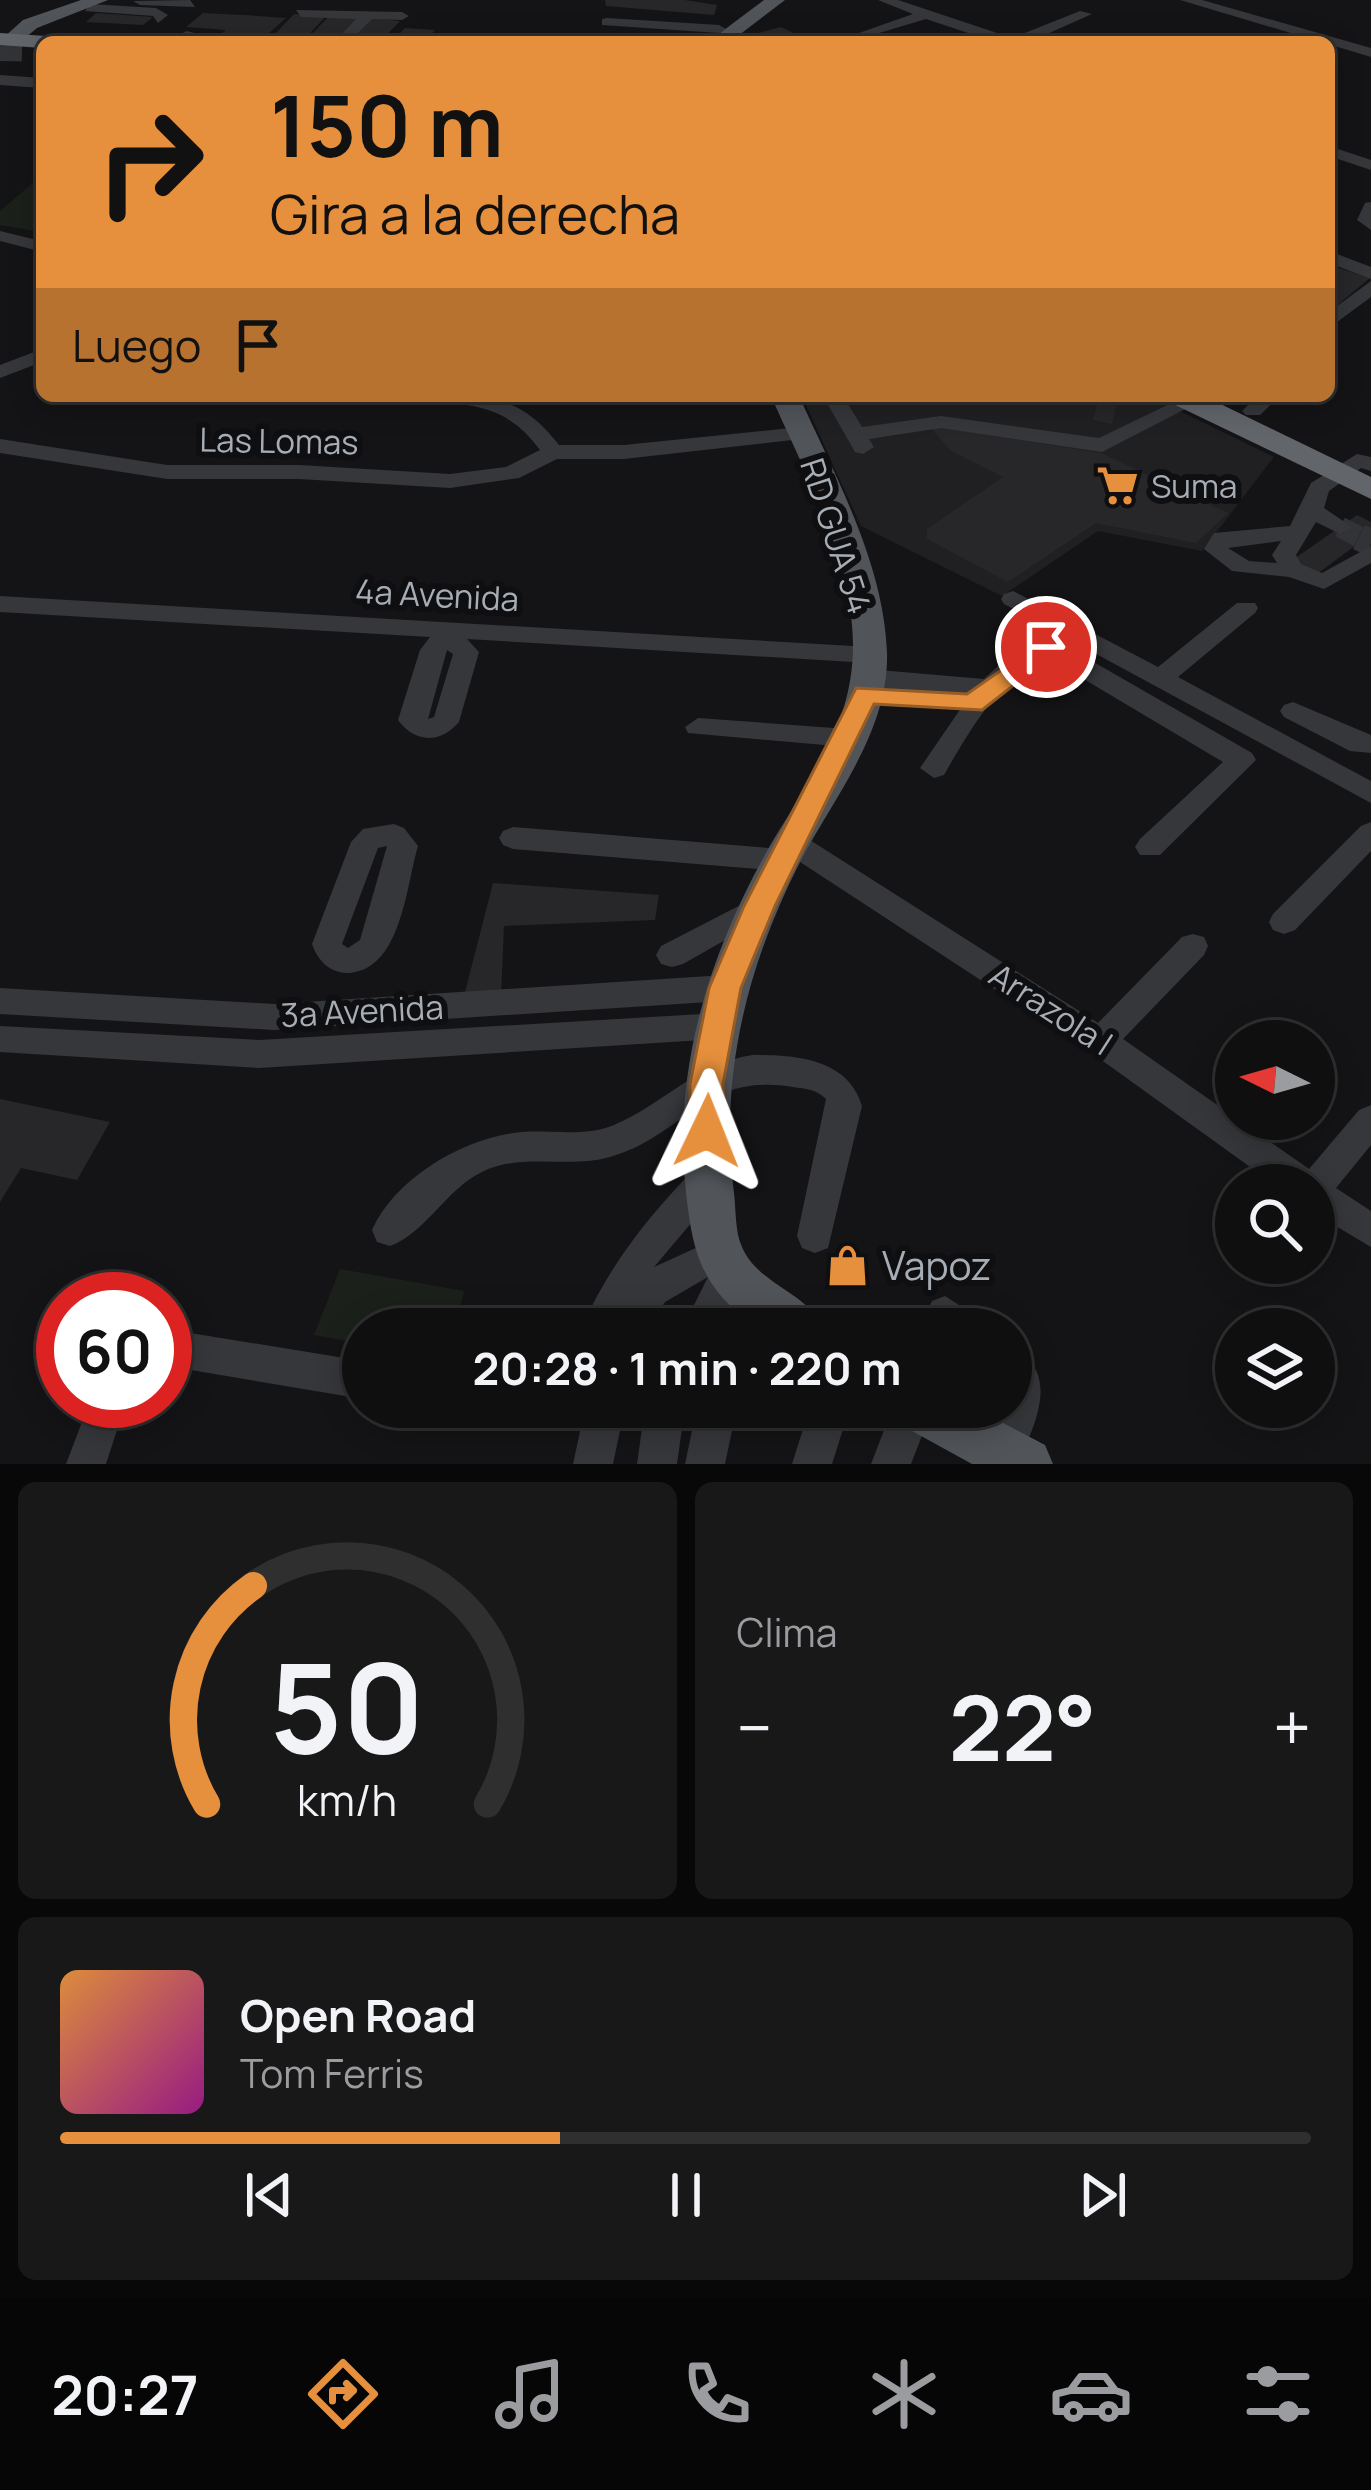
<!DOCTYPE html>
<html lang="es">
<meta charset="utf-8">
<style>
:root{--surface:#0f0f10;--page:#181819;--text:#f1f3f6;--muted:#9b9c9f;--line:#2f2f30;--accent:#e68f3c}
body{margin:0;font-family:Manrope,sans-serif;background:var(--page);color:var(--text);height:100vh;display:flex;flex-direction:column;font-size:45px;white-space:nowrap}
*{box-sizing:border-box;margin:0}
p{font-size:39px;color:var(--muted)}
.icon{flex:none;width:66px;height:66px;fill:none;stroke:currentColor;stroke-width:2;stroke-linecap:round;stroke-linejoin:round}
.map{position:relative;height:1464px;overflow:hidden}
.side{display:flex;flex-direction:column;gap:18px;padding:18px;background:#080809;flex:1}
.side>*{flex:none}
.guide{position:absolute;left:36px;top:36px;width:1299px;height:366px;border-radius:18px;box-shadow:0 6px 30px #0003,0 0 0 3px var(--line);background:#e68f3c;color:#111;overflow:hidden}
.needle{width:78px;rotate:275deg}
.tools{position:absolute;left:1215px;top:1020px;display:grid;gap:24px}
.tools a{display:grid;place-items:center;width:120px;height:120px;border-radius:50%;background:var(--surface);box-shadow:0 6px 30px #0003,0 0 0 3px var(--line);font-size:60px}
.speed{position:absolute;left:36px;top:1272px;display:flex;gap:24px;font-size:60px;font-weight:700;text-align:center}
.speed>*{display:grid;place-content:center;width:156px;height:156px;border-radius:50%;background:var(--surface);box-shadow:0 6px 30px #0003,0 0 0 3px var(--line);line-height:1}
.speed .limit{border:18px solid #d22;background:#fff;color:#111}
.pin{position:absolute;display:grid;place-items:center;width:102px;height:102px;color:#fff;margin:-51px;border:6px solid #fff;border-radius:50%;box-shadow:0 3px 12px #0007}
.me{position:absolute;width:132px;margin:-66px;rotate:2deg;stroke-linejoin:round;filter:drop-shadow(0 0 9px #0008)}
.turn{display:flex;align-items:center;gap:42px;height:252px;padding:0 36px;font-size:54px}
.turn .icon{width:156px;height:156px;stroke-width:2.5}
.turn b{display:block;font-size:84px;line-height:102px}
.then{display:flex;align-items:center;height:114px;padding:0 36px;background:#0003;gap:24px;font-size:45px}
.big{font-size:90px;font-weight:700;line-height:1.1}
.side .tile{flex:1;display:flex;flex-direction:column;justify-content:center;gap:18px;min-width:0;padding:0 42px;border-radius:18px;background:var(--page)}
.side .dial{align-items:center;gap:0}
.dial svg{height:312px;overflow:visible;fill:none;stroke:var(--line);stroke-width:7;stroke-linecap:round;text-anchor:middle}
.dial text{fill:var(--text);stroke:none}
.song{display:flex;align-items:center;gap:36px}
.cover{width:144px;height:144px;border-radius:18px;background:linear-gradient(135deg,hsl(30 70% 55%),hsl(310 70% 35%))}
.played{height:12px;border-radius:6px;background:linear-gradient(90deg,var(--accent) 40%,var(--line) 40%)}
.keys{display:flex;justify-content:space-around;direction:ltr}
.heat{display:flex;justify-content:space-between;align-items:center;font-size:66px;direction:ltr}
.side .tiles{flex:1;display:grid;gap:18px;grid-template-columns:1fr 1fr}
.tile:last-child{grid-column:span 2}
.trip{position:absolute;left:342px;top:1308px;width:690px;height:120px;border-radius:60px;background:var(--surface);box-shadow:0 6px 30px #0003,0 0 0 3px var(--line);font-weight:700;line-height:120px;text-align:center}
.tabs{display:flex;height:192px;justify-content:space-around;align-items:center;background:#060606;color:var(--muted)}
.tabs .icon{width:84px;height:84px}
.tabs .selected{color:var(--accent)}
.tabs b{font-size:54px;color:var(--text)}
.map>svg:first-child{display:block}
.built{fill:#202022}
.green{fill:#1b201a}
.building{fill:#272729}
.lines{fill:none;stroke-linecap:round;stroke-linejoin:round}
.minor-tunnel-far1{stroke:#313336;stroke-width:21;stroke-dasharray:21 10;stroke-linecap:butt}
.minor-tunnel{stroke:#313336;stroke-width:27;stroke-dasharray:27 14;stroke-linecap:butt}
.highway-tunnel{stroke:#313336;stroke-width:22;stroke-dasharray:22 12;stroke-linecap:butt}
.minor{fill:#35373a;fill-rule:evenodd}
.major{fill:#515459;fill-rule:evenodd}
.highway{fill:#62666b;fill-rule:evenodd}
.route{fill:#e68f3c;stroke:#965d27;stroke-width:3}
.labels{text-anchor:middle;stroke-width:12;stroke-linejoin:round;paint-order:stroke}
.street-label{font-size:33px;fill:#a7adb5;stroke:#0f0f11}
.poi-label{font-size:33px;fill:#a7adb5;stroke:#0f0f11;text-anchor:start}
.near-poi-label{font-size:39px;fill:#a7adb5;stroke:#0f0f11;text-anchor:start}
</style>
<div class="map">
<svg width="1371" height="1464" viewBox="0 0 1371 1464">
<rect width="100%" height="100%" fill="#141416"/>
<path class="built" d="M802,396h347l125,61 -72,94 -104,-20 -96,65 -141,-70z"/>
<path class="green" d="M35,181l7,1v50l-42,-7v-14z
M340,1269l124,22 -9,38h-92v15l-49,-9z"/>
<path class="building" d="M605,0h80l32,5 -3,10 -108,-9z
M96,13l57,4 -10,8 -57,-3z
M203,13l41,2 42,3 -27,24h-11l-33,-3 11,-9 -40,-3z
M294,14l32,2 -24,26h-35z
M329,16l30,1 -14,16 -35,3z
M370,18l30,3 -19,20 -31,-2z
M781,27l31,15 -76,-3z
M405,28l30,2 -11,12h-33z
M1329,265l41,13 -41,34z
M1057,396h55l-2,9 6,1 -4,18 -19,-4 4,-15z
M928,425l173,28 127,60 -32,30 -100,-20 -88,59 -81,-43v-10l76,-52 -52,-26z
M1357,515l14,7v31l-15,-8 -39,29 -26,-13z
M493,883l166,12 -4,25 -151,6 -3,70h-37z
M0,1099l110,23 -33,58 -56,-12 -21,34z"/>
<g class="lines">
<path class="minor-tunnel-far1" d="M1340,527l25,13"/>
<path class="minor-tunnel" d="M1359,537l12,6"/>
<path class="highway-tunnel" d="M0,50l42,1"/>
<path class="minor" d="M190,0l5,7 -55,-2 -7,-4z
M878,0h20l114,38 68,-27 12,3 -63,28h-34l-69,-23 -67,20v-6l54,-19z
M1180,0h22l169,48v9z
M90,4l66,4 12,7 -10,8 -5,-7 -68,-5z
M296,10l106,2 7,4 -7,4 -30,-1 -23,23h-15l22,-23 -55,-2z
M607,18l112,7 7,4 -7,4 -117,-8v-6z
M186,31l26,6 -2,5h-41z
M0,75l42,3v10l-42,-3z
M1329,146l42,14v10l-42,-14z
M1371,202v28l-14,-10 8,-17z
M0,231l41,10 1,7 -7,2 -35,-9z
M1329,251l42,16v12l-42,-16z
M1371,281v16l-42,31v-16z
M42,349v13l-42,16v-13z
M431,396c60,0 89,-1 128,49h65l177,-18 11,6 -11,6 -177,20h-67l-38,19 -69,10 -151,-9h-132l-167,-26v-14l167,26h132l151,9 56,-7 34,-17c-19,-26 -40,-40 -73,-45 -13,-2 -26,-1 -36,-9z
M823,396h20l19,31 79,-11 158,22 85,-41 12,-1 5,5 -99,51 -161,-24 -72,11 5,8 -11,7 -8,-2z
M1258,396h22l-20,19h-14l-4,-4z
M1357,454l14,3v14l-10,-3 -32,23 -5,17 28,19 -12,7 -24,-12 -20,33 5,9 21,9 49,-27v17l-47,26 -35,-12 -57,-6 -28,-22 10,-16 76,-7 21,-43zM1281,541l-9,14 5,8 -28,-2 -21,-13z
M1013,591l145,76 79,-64h18l3,5 -3,5 -77,64 193,104v22l-367,-199 -3,-5 3,-5z
M0,596l870,51 13,8 -13,8 -403,-24 12,13 -20,70c-19,22 -44,21 -61,-2l22,-70 10,-13 -430,-25zM447,650l6,4 -19,63 -6,2z
M1039,642l25,3 188,108 4,7 -96,95h-20l-5,-8 5,-8 83,-77 -173,-103c-43,4 -86,81 -106,116l-10,3 -14,-10 50,-73 -103,-8 -13,-9 13,-9 117,10 28,-26z
M1293,702l78,33v18l-21,-2 -66,-34 -4,-6 4,-6z
M698,718l149,11 14,9 -14,9 -159,-14 -3,-6z
M1371,822v29l-76,79 -11,4 -11,-4 -4,-8 4,-8 88,-88z
M394,824l10,4 14,18c-12,40 -17,126 -71,127 -18,0 -30,-14 -35,-29l39,-102 12,-13zM387,846l-27,94 -12,8 -6,-4 36,-96z
M513,827l268,22 -4,-6 5,-8h20l296,188 84,-86 11,-3 11,3 4,9 -4,9 -81,84 186,130 50,-59 12,-5v40l-35,43 35,23v36l-57,-34v-28h-39l-186,-134 -292,-191 -5,8 -10,3 -269,-22 -10,-4 -4,-7 4,-7z
M760,895l11,3 4,8 -4,8 -88,50 -11,3 -11,-3 -5,-9 5,-9z
M725,975l11,4 5,9 -5,9 -11,4 -451,29 -274,-16v-26l274,16z
M719,1013l11,4 5,9 -5,9 -11,4 -460,29 -259,-16v-26l259,14z
M753,1055c44,0 95,4 109,51l-34,142 -13,5 -13,-5 -5,-12 29,-137c-10,-10 -20,-10 -33,-12 -90,-15 -107,48 -183,70 -42,12 -88,-5 -128,15 -36,17 -56,61 -92,74l-13,-4 -5,-12c24,-53 93,-93 150,-98 29,-2 63,5 92,-7 50,-21 82,-62 139,-70z
M708,1162l12,5 6,11 -6,11 -66,78 66,-30 13,5 4,15 6,3 5,12 -27,57h-39l26,-52 -43,25 -18,27h-66c28,-64 67,-112 115,-162z
M945,1296l31,20 6,13 -50,-2 -6,-13 6,-13z
M184,1332l179,29v38l-178,-30 -20,8v-38z
M1011,1349c52,21 23,79 6,115h-30l-5,-13 18,-44h11z
M90,1401h43l-16,29 -11,34h-40z
M508,1407h117l-12,57h-40l9,-42c-25,11 -43,9 -68,-1z
M645,1407h40l-8,57h-40z
M697,1407h40l-12,57h-40z
M810,1407h40l-18,57h-40z
M893,1407h40l-22,57h-40z"/>
<path class="major" d="M81,0h27l-71,28 -18,15 -17,-4 21,-19z
M764,0h21l-55,42h-22z
M771,396h28c36,80 85,167 88,257 2,77 -52,143 -86,207 -54,105 -82,216 -67,333 2,17 1,39 8,54 16,38 66,45 82,82h-66c-59,-43 -66,-77 -73,-147 -11,-120 27,-235 86,-338 30,-51 69,-103 79,-163 17,-95 -42,-201 -79,-285z
M894,1407h79l72,38 8,19h-81l-71,-39z"/>
<path class="highway" d="M0,33l46,3 10,6h-14v6l-42,-3z
M1165,396h39l167,81v22l-202,-97z"/>
</g>
<path class="route" d="M1046,639l13,8 -4,6 -73,57 -108,-6 -99,202 -34,82 -18,96 1,47 -5,11 -12,4 -12,-4 -5,-11v-47l19,-96 35,-82 112,-218 111,6z"/>
<defs>
<symbol id="supermarket-bare" viewBox="-9 -9 18 18"><path d="M-6-5.5h2.5l.6 2H6L4.5 2H-2.5L-4.4-4H-6ZM-1.5 3.2a1.3 1.3 0 1 0 .1 0ZM3 3.2a1.3 1.3 0 1 0 .1 0Z" fill="#e68f3c" stroke="#0f0f11" stroke-width="2.5" paint-order="stroke"/></symbol>
<symbol id="shop-bare" viewBox="-9 -9 18 18"><path d="M-5-2.5h2.3a2.7 3.5 0 0 1 5.4 0H5L5.5 6h-11ZM-1.5-2.5h3a1.5 2.3 0 0 0-3 0Z" fill="#e68f3c" stroke="#0f0f11" stroke-width="2.5" paint-order="stroke"/></symbol>
</defs>
<g fill-rule="evenodd">
<use href="#supermarket-bare" x="1088" y="456" width="59" height="59"/>
<use href="#shop-bare" x="818" y="1236" width="59" height="59"/>
</g>
<g class="labels">
<g class="street-label">
<text transform="translate(279 441) rotate(1)" y="12">Las Lomas</text>
<text transform="translate(836 536) rotate(72)" y="12">RD GUA 54</text>
<text transform="translate(437 595) rotate(3)" y="12">4a Avenida</text>
<text transform="translate(1051 1009) rotate(33)" y="12">Arrazola I</text>
<text transform="translate(362 1011) rotate(-3)" y="12">3a Avenida</text>
</g>
<g class="poi-label">
<text x="1151" y="498">Suma</text>
</g>
<g class="near-poi-label">
<text x="882" y="1280">Vapoz</text>
</g>
</g>
</svg>
<div class="tools">
<a><svg class="needle" viewBox="-14 -14 28 28"><path d="M0-13l5 13h-10z" fill="#e53935"/><path d="M0 13l5-13h-10z" fill="#9b9c9f"/></svg></a>
<a><svg class="icon" aria-label="search" viewBox="0 0 24 24"><circle cx="10" cy="10" r="6"/><path d="M15 15l6 6"/></svg></a>
<a><svg class="icon" aria-label="layers" viewBox="0 0 24 24"><path d="M12 4l9 5-9 5-9-5zM3 14l9 5 9-5"/></svg></a>
</div>
<div class="speed"><div class="limit">60</div></div>
<div class="pin" style="left:1046px;top:647px;background:#d93025"><svg class="icon" aria-label="arrive" viewBox="0 0 24 24"><path d="M6 21V4h12l-3 4 3 4H6"/></svg></div>
<svg class="me" style="left:707px;top:1131px" viewBox="-20 -20 40 40"><path d="M0-17L14 15 0 8-14 15z" fill="#e68f3c" stroke="#fff" stroke-width="4"/></svg>
<div class="trip">20:28 · 1 min · 220 m</div>
<div class="guide">
<div class="turn"><svg class="icon" aria-label="right" viewBox="0 0 24 24"><path d="M7 20v-9h11M14 6l5 5-5 5"/></svg><div><b>150 m</b>Gira a la derecha</div></div>
<div class="then">Luego<svg class="icon" aria-label="arrive" viewBox="0 0 24 24"><path d="M6 21V4h12l-3 4 3 4H6"/></svg></div>
</div>
</div>
<section class="side">
<div class="tiles">
<div class="tile dial"><svg viewBox="0 0 100 80">
<path d="M14 69A42 42 0 1 1 86 69"/>
<path d="M14 69A42 42 0 0 1 26 13" stroke="#e68f3c"/>
<text x="50" y="56" font-size="32" font-weight="700">50</text>
<text x="50" y="72" font-size="11">km/h</text>
</svg></div>
<div class="tile"><p>Clima</p>
<div class="heat"><a>−</a><b class="big">22°</b><a>+</a></div>
</div>
<div class="tile">
<div class="song"><i class="cover"></i><div><b>Open Road</b><p>Tom Ferris</p></div></div>
<div class="played"></div>
<div class="keys"><svg class="icon" aria-label="previous" viewBox="0 0 24 24"><path d="M18 5L8 12l10 7zM5 5v14"/></svg><svg class="icon" aria-label="pause" viewBox="0 0 24 24"><path d="M8 5v14M16 5v14"/></svg><svg class="icon" aria-label="next" viewBox="0 0 24 24"><path d="M6 5l10 7-10 7zM19 5v14"/></svg></div>
</div>
</div>
</section>
<nav class="tabs">
<b>20:27</b>
<svg class="icon selected" aria-label="directions" viewBox="0 0 24 24"><path d="M12 3l9 9-9 9-9-9zM9 14v-3h6M13 9l2 2-2 2"/></svg>
<svg class="icon" aria-label="music" viewBox="0 0 24 24"><path d="M9 18V5l10-2v13"/><circle cx="6" cy="18" r="3"/><circle cx="16" cy="16" r="3"/></svg>
<svg class="icon" aria-label="phone" viewBox="0 0 24 24"><path d="M5 4h4l2 5-3 2q2 4 5 5l2-3 5 2v4C11 20 4 13 5 4z"/></svg>
<svg class="icon" aria-label="climate" viewBox="0 0 24 24"><path d="M12 3v18M4 7l16 10M4 17L20 7"/></svg>
<svg class="icon" aria-label="car" viewBox="0 0 24 24"><path d="M5 17H2v-5l4-1 3-4h7l3 4 3 1v5h-3M9 17h6M6 11h13"/><circle cx="7" cy="17" r="2"/><circle cx="17" cy="17" r="2"/></svg>
<svg class="icon" aria-label="filters" viewBox="0 0 24 24"><path d="M4 7h16M4 17h16"/><circle cx="9" cy="7" r="2"/><circle cx="15" cy="17" r="2"/></svg>
</nav>
